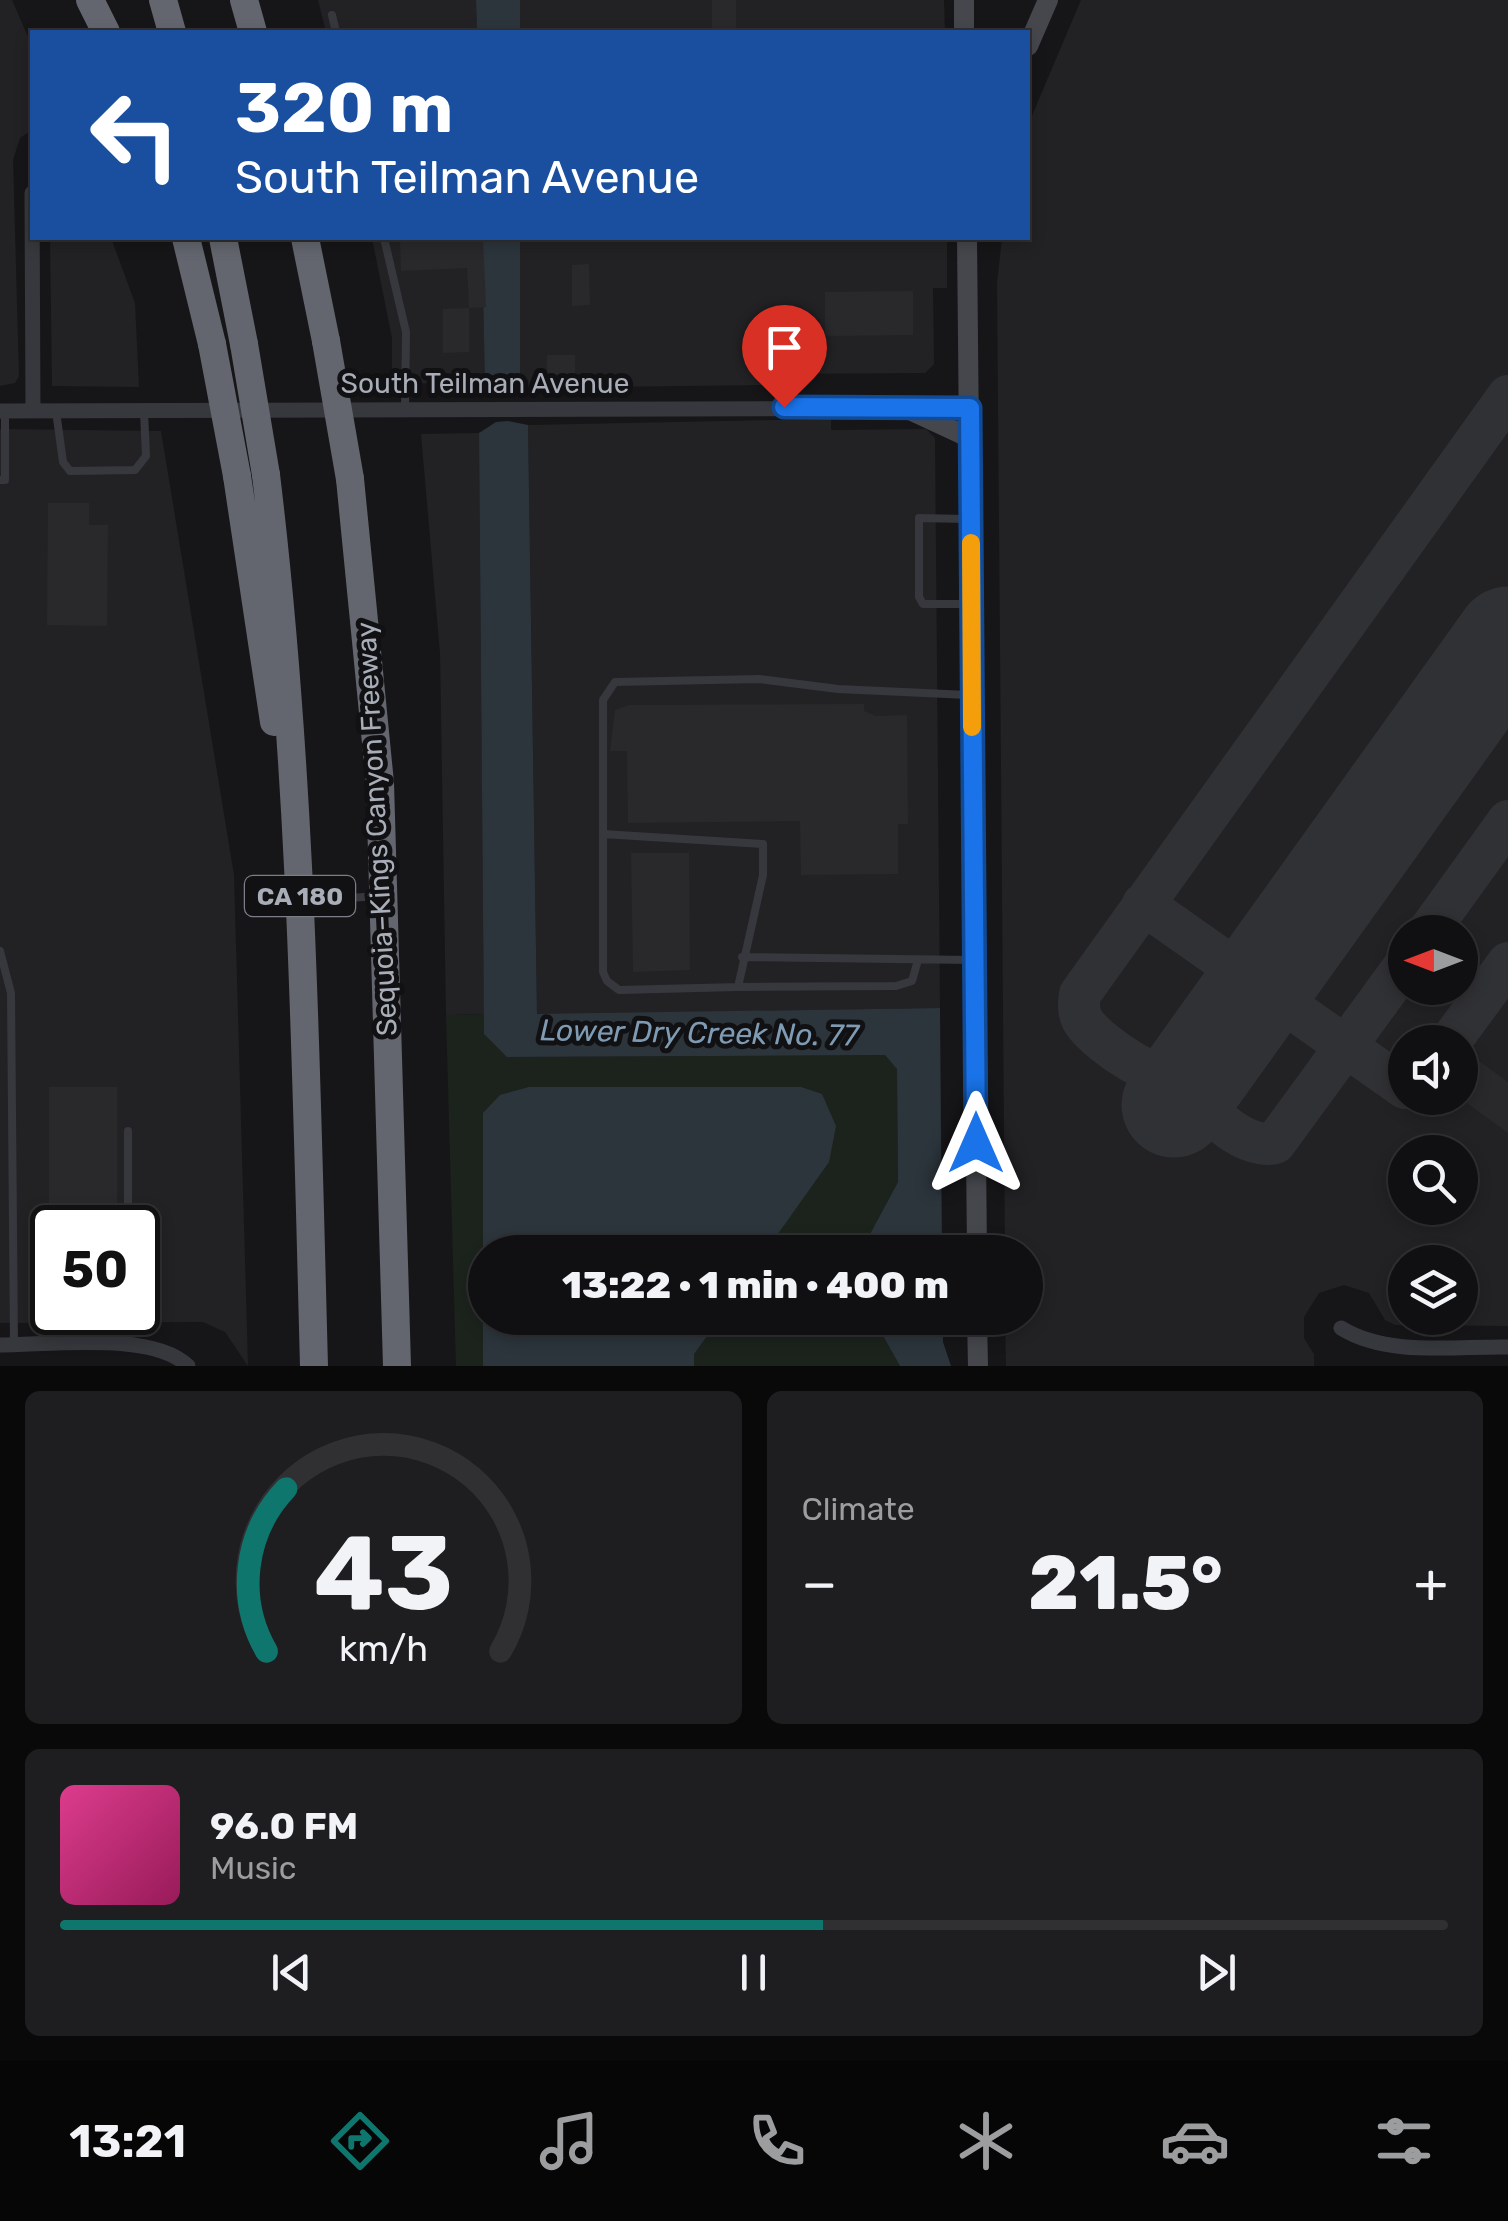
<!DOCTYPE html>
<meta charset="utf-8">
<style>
:root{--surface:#101012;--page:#1e1e20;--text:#f1f3f6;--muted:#9c9d9f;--line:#303032;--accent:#0f766e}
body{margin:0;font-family:Rubik,sans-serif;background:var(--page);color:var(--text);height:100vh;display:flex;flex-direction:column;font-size:38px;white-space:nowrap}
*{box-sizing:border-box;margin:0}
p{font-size:32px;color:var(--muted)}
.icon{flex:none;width:55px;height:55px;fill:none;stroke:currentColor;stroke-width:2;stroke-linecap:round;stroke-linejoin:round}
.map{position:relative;height:1366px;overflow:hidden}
.panel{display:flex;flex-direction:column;gap:25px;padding:25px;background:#09090a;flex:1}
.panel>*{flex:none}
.banner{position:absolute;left:30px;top:30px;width:1000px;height:210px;border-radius:0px;box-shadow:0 5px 15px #0003,0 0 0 2px var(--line);background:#1a4fa0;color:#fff;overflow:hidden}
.needle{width:65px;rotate:270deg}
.buttons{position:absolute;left:1388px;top:915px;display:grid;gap:20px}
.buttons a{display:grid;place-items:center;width:90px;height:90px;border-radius:50%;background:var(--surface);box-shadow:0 5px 15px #0003,0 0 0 2px var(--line);font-size:50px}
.speed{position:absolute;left:30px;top:1205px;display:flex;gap:20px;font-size:50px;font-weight:700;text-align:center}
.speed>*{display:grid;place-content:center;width:130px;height:130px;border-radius:50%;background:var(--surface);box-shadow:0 5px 15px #0003,0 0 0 2px var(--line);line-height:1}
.speed .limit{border:5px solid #111;border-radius:15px;background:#fff;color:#111}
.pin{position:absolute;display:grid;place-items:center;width:85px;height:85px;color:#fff;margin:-102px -42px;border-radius:50% 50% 50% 0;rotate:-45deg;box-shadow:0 0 10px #0007}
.pin .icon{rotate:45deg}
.me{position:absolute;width:110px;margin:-55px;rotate:0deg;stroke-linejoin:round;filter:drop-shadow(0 0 8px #0008)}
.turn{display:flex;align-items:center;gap:35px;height:210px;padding:0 40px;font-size:45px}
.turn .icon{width:130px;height:130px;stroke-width:2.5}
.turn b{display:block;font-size:70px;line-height:85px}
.big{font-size:75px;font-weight:800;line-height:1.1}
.panel .widget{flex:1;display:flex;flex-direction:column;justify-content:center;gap:15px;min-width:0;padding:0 35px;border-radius:15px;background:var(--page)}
.panel .dial{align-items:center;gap:0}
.dial svg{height:260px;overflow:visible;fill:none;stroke:var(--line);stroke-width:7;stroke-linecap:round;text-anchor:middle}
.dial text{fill:var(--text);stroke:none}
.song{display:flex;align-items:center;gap:30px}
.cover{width:120px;height:120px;border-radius:15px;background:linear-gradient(135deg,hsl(330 70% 55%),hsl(330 70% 35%))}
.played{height:10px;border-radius:5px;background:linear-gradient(90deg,var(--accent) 55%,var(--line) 55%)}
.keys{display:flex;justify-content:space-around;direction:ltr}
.heat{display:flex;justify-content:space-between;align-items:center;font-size:55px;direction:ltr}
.panel .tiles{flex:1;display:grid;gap:25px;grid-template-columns:1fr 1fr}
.widget:last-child{grid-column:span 2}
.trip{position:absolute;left:468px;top:1235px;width:575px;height:100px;border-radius:50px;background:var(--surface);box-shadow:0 5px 15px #0003,0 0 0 2px var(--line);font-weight:800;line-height:100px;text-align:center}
.menu{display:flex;height:160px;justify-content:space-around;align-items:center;background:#060607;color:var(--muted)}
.menu .icon{width:70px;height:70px}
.menu .active{color:var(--accent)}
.menu b{font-size:45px;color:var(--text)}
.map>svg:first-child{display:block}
.built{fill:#222225;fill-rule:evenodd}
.green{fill:#1c231d}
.water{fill:#2c353c}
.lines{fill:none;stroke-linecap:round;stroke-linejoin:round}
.taxiway{stroke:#303135;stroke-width:42}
.runway{stroke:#303135;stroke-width:105}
.building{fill:#29292c}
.service{stroke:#37383d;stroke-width:8}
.minor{stroke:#37383d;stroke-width:15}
.secondary{stroke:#45474d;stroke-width:20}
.motorway{stroke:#63666e;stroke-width:28}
.motorway-bridge{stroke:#63666e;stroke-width:28}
.route-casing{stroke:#114b97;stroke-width:25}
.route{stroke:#1a73e8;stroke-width:18}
.slow{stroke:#f59e0b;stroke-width:18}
.labels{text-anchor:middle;stroke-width:10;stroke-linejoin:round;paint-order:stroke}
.shield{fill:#111113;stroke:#7b7e86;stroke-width:2.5}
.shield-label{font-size:25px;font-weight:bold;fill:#a8adb8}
.street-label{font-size:28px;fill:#a8adb8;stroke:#111113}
.water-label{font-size:30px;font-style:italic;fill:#7f9bb3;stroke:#111113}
</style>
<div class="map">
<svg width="1508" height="1366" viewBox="0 0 1508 1366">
<rect width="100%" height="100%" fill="#161618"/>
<path class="built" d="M0,0h12l20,46v84l-12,8 -7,22 6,216 -4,7 -15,3z
M318,0h158l1,32h-151z
M520,0h424l1,32h-425z
M1081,0h427v1326l-113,-1 -10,-5 -16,-27 -25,-8 -25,8 -15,24v21l10,16v12h-308l-1,-48h20v-66h-20l-8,-969 5,-45h26v-113zM1405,932h55v56h-55zM1405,1042h55v56h-55zM1405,1152h55v56h-55zM1405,1262h55v56h-55z
M50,238h61l24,65 4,84 -87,-1z
M372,238h110l3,144 -93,2v-46z
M520,238h427v50h-14l1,76 -9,9 -157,1v11l-248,3z
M831,419v11l95,-1 9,9 5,570 -403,7 -9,-590z
M0,429l161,2 73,444 14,491 -23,-34 -22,-10 -203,1zM52,1228h86v84h-86z
M479,433l5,581 -38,1 -6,-362 -19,-219z"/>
<path class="green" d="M484,1014v20l24,23 377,-2 12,13 1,114 -29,54 -3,16h-381v66h388l27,48h-444l-10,-351z"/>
<path class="water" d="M476,0h44v32h-43z
M482,238h38v150l-14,9 -21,-7z
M508,421l20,4 9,589 403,-6 2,244h-76l3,-16 29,-54 -1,-113 -12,-14 -378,2 -23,-23 -5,-601 17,-11z
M529,1087h272l21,7 14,32 -7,36 -64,90h-280v66h235l-26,36v12h-211v-253l17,-18z
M873,1318h70v24l8,24h-51z"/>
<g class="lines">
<path class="taxiway" d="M1143,904l262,184
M1428,932l80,-111
M1450,1042l58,-79
M1211,1053l-25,24c-26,9 -85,-32 -101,-53 -7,-9 -7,-19 -5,-30l428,-598
M1211,1053c-6,12 -13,24 -10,39 4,25 49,58 74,51l130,-178"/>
<path class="runway" d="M1174,1105l334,-466"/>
</g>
<path class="building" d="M712,0h24v32h-24z
M400,238h83l3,69 -17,1 -2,-40 -66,3z
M589,264l1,41 -18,1v-41z
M913,291v44l-88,1v-44z
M469,308v44l-26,1v-44z
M547,355h28v25h-28z
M48,503h41v22h19l-1,101 -60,-1z
M864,704v7l12,5 31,-1 1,109h-10v50l-97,1 -1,-54 -172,2 -1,-72h-17l5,-41 14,-5z
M631,853h58l1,117 -57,2z
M1475,1058l33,24v51l-48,-35v-19z
M49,1087h68v141l-68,-6z"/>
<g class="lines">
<path class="service" d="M332,15l4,17
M384,238l22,94 -1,77
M56,411l7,51 7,9 65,-1 11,-14 -2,-44
M0,480h5v-69
M966,519l-47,-1v79l4,7h47
M603,834l160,10v31l-25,112 -119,3 -12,-9 -4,-9v-272l12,-18 144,-3 79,10 130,6
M303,901l76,-5
M0,951l11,42 3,351
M742,957l230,3
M738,987l158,-1 16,-5 6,-21
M128,1131v97
M128,1345v-33"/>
<path class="minor" d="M32,193l1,218
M0,411l970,-3
M1341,1328c47,29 114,18 167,19
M0,1345c50,0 152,-14 188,21"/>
<path class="secondary" d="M964,32v-32
M1028,46l20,-46
M967,238l10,1014
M901,406l69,32
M977,1318l1,48"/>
<path class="motorway" d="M90,0l16,32
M163,0l9,32
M244,0l9,32
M186,238l26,106
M223,238l21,106
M305,238l21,103
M266,475c36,296 40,593 48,891
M237,476l37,246
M350,479l30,304 17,583"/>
<path class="motorway-bridge" d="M326,341l24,138
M212,344l25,132
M244,344l22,131"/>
</g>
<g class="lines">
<defs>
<path id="route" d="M784,407l186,1 6,735"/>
</defs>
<use href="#route" class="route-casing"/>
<use href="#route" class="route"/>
<path class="slow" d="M971,543l1,184"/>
</g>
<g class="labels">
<rect class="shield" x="245" y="876" width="110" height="40" rx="8"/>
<g class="shield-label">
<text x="300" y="905">CA 180</text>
</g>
<g class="street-label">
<text x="485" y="393">South Teilman Avenue</text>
<text transform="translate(376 829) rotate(-93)" y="10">Sequoia–Kings Canyon Freeway</text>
</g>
<g class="water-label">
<text transform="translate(699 1033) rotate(1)" y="10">Lower Dry Creek No. 77</text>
</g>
</g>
</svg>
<div class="buttons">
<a><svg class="needle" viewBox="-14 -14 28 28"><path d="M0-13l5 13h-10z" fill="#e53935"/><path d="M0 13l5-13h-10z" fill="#9c9d9f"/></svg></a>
<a><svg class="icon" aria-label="sound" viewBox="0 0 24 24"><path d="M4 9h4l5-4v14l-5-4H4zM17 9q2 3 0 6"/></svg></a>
<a><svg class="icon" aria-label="search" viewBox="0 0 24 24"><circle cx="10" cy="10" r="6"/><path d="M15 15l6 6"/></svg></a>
<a><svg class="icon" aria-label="layers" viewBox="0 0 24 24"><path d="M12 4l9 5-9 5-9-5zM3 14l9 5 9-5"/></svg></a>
</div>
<div class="speed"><div class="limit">50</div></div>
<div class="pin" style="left:784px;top:407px;background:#d93025"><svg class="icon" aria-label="arrive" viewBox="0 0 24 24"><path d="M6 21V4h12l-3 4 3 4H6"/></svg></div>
<svg class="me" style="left:976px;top:1143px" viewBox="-20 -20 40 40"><path d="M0-17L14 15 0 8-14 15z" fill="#1a73e8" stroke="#fff" stroke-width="4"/></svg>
<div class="trip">13:22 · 1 min · 400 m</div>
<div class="banner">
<div class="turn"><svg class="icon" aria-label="left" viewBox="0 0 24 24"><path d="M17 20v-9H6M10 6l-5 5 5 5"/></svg><div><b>320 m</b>South Teilman Avenue</div></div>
</div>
</div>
<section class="panel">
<div class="tiles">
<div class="widget dial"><svg viewBox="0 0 100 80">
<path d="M14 69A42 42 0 1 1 86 69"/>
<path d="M14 69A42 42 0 0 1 20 19" stroke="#0f766e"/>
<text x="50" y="56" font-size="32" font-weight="700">43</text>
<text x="50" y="72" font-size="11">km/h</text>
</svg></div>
<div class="widget"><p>Climate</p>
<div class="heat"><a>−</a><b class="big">21.5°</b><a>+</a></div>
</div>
<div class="widget">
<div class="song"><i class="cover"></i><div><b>96.0 FM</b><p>Music</p></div></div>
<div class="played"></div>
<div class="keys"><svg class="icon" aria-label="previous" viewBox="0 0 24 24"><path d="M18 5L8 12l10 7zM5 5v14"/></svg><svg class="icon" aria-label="pause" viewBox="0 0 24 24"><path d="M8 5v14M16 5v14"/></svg><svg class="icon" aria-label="next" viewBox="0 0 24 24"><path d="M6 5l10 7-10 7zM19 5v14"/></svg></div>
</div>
</div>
</section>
<nav class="menu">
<b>13:21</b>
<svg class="icon active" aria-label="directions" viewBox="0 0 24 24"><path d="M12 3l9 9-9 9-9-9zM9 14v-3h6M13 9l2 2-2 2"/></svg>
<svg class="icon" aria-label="music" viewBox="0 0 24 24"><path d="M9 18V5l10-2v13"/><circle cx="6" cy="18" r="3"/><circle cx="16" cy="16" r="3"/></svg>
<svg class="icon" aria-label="phone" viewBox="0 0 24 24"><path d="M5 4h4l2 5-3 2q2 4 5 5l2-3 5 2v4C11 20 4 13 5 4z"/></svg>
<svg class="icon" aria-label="climate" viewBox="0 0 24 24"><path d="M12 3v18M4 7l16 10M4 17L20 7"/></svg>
<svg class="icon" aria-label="car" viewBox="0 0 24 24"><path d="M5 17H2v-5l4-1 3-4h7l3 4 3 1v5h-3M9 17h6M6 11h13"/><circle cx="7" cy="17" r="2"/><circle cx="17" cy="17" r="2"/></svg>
<svg class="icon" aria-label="filters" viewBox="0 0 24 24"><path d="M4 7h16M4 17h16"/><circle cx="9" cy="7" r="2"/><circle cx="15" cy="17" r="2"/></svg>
</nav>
